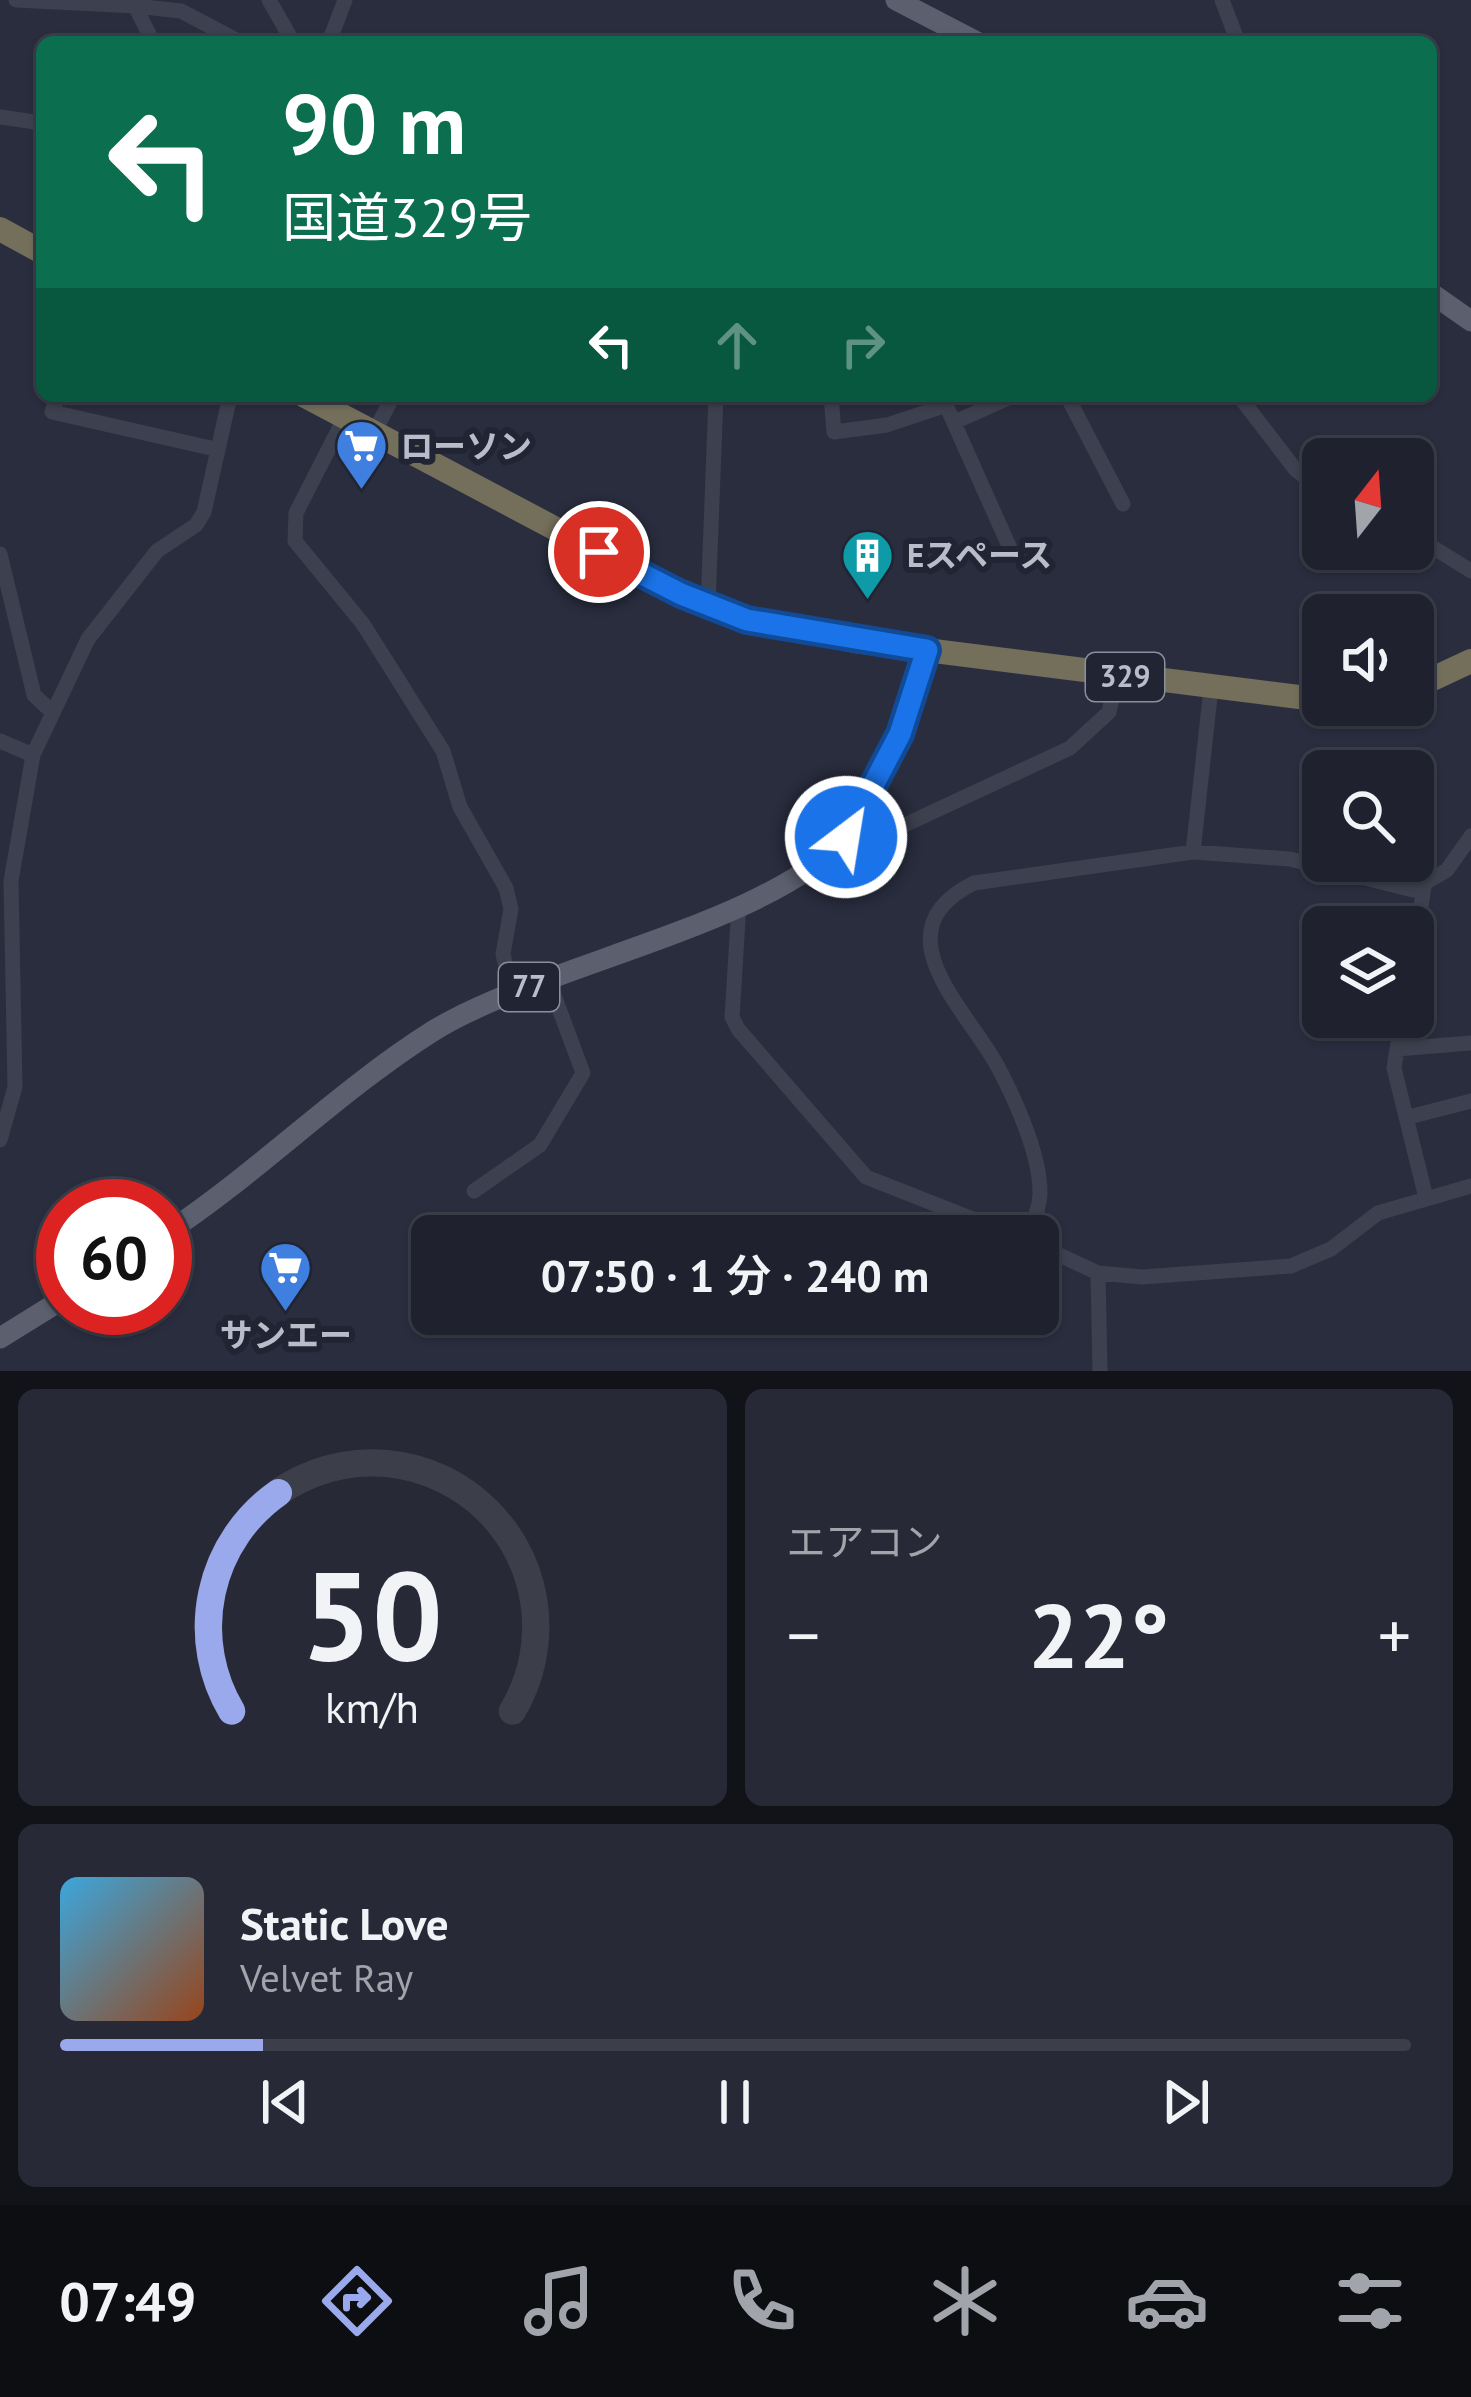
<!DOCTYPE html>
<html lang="ja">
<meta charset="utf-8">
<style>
:root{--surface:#1f222e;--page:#272a36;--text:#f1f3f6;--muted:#a1a4aa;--line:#3c3f4a;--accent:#9aa8ec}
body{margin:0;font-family:"PT Sans","Noto Sans JP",sans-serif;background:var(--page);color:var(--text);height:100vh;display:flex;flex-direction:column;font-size:45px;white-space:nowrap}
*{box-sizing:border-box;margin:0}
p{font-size:39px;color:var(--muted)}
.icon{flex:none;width:66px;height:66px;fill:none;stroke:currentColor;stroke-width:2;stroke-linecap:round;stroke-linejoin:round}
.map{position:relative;height:1371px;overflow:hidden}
.details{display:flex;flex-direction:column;gap:18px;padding:18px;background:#111319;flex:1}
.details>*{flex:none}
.guide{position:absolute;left:36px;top:36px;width:1401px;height:366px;border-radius:18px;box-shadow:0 3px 9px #0004,0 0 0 3px var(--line);background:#0b6e4f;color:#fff;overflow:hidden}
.needle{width:78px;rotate:17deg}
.fabs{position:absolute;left:1302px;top:438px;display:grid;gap:24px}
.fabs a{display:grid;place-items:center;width:132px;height:132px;border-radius:18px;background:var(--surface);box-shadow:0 3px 9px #0004,0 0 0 3px var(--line);font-size:60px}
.speed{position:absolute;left:36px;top:1179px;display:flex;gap:24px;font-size:60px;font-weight:700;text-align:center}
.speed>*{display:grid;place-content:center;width:156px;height:156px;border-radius:50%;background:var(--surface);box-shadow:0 3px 9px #0004,0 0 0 3px var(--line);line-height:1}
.speed .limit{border:18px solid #d22;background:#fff;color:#111}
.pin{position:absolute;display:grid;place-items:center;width:102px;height:102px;color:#fff;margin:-51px;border:6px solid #fff;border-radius:50%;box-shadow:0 3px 12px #0007}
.me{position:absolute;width:132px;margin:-66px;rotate:31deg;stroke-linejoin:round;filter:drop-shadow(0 0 9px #0008)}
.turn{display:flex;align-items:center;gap:42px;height:252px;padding:0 48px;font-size:54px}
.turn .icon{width:156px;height:156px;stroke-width:2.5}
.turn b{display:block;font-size:84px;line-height:102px}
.lanes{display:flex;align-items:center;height:114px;padding:0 48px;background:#0003;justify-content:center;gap:60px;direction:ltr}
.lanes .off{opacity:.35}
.big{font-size:90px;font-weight:600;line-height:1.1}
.details .widget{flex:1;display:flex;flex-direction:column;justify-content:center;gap:18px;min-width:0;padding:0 42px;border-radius:18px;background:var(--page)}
.details .dial{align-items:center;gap:0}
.dial svg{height:312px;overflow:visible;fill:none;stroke:var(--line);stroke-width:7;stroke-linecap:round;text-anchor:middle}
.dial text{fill:var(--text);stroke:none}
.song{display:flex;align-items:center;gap:36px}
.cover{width:144px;height:144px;border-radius:18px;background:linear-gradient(135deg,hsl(200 70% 55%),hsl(20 70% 35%))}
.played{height:12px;border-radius:6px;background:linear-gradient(90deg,var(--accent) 15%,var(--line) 15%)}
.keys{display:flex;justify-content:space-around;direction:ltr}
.heat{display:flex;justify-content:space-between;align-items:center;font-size:66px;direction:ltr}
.details .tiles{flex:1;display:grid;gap:18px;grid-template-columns:1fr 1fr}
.widget:last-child{grid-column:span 2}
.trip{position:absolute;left:411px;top:1215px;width:648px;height:120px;border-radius:18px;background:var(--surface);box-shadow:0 3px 9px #0004,0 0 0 3px var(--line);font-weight:600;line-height:120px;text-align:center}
.tabs{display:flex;height:192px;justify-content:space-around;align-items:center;background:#0c0e12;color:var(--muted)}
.tabs .icon{width:84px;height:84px}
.tabs .active{color:var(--accent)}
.tabs b{font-size:54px;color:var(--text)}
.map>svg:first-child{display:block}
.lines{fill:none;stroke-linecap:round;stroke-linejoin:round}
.minor{stroke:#3d404e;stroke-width:15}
.major{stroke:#5b5f6e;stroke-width:21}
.highway{stroke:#736f5b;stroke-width:24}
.route-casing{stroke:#114b97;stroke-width:30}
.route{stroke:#1a73e8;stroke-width:21}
.labels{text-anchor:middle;stroke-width:12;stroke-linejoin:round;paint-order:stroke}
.shield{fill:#212533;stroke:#8b8f9c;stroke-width:3}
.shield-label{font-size:30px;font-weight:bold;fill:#b9bcc9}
.poi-label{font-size:33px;font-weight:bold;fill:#b9bcc9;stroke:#212533;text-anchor:start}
</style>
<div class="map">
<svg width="1471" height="1371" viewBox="0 0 1471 1371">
<rect width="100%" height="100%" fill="#292d3e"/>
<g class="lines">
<path class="minor" d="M16,0l119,6 18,36
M269,0l24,42
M1222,0l16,42
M135,6l46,5 59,31
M329,42l16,-42
M403,42h41
M0,117l42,6
M58,396l-6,16 163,37
M831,396l3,36 53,-7 60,-20
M942,396l71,159
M1067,396l56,108
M1239,396l56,73 28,22
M345,417l-49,96 -1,28 68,83 80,127 17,56 46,81 5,21 -8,45 9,40
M957,421l56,-25
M374,433l19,-37
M1413,535l58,36
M0,554l34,141 18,17
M708,606l8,-210
M0,741l33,14
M846,837l22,5 202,-94 39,-36 8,-36
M1193,852l18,-164
M739,904l-7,113 6,12 128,148 150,59
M1413,959l11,-72
M1402,1017l-8,51 32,130
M1397,1049l74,-6
M1409,1117l62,-16
M0,1140l15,-53 -4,-206 22,-126 55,-116 69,-88 39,-26 8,-13 26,-116
M474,1191l66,-46 43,-72 -35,-94
M1027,1236c6,-14 13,-28 13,-44 0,-37 -24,-91 -41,-123 -28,-56 -124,-137 -25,-186l219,-31 97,7 123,31 34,-20 24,-34
M1038,1245l60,28 44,4 149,-11 40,-17 47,-36 93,-27
M1098,1273l2,98"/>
<path class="major" d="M896,0l81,42
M1431,293l40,28
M165,1234c93,-61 173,-143 268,-203 106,-66 345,-108 416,-198 41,-53 57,-122 78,-183
M0,1338l63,-39"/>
<path class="highway" d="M0,229l42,23
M305,396l334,177 108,46 108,22 468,59
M1413,688l58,-27"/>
</g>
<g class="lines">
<defs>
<path id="route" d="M599,552l82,42 66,26 180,30 -27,84 -54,103"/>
</defs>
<use href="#route" class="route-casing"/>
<use href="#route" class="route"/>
</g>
<defs>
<symbol id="supermarket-pin" viewBox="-11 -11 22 30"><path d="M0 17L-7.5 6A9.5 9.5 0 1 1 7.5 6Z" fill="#3f7fe0" stroke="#212533"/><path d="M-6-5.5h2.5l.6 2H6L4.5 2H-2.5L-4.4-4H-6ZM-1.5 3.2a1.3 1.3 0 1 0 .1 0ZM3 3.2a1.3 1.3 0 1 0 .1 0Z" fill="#fff"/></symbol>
<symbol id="building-pin" viewBox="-11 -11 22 30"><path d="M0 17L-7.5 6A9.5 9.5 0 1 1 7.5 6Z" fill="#0f9aa8" stroke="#212533"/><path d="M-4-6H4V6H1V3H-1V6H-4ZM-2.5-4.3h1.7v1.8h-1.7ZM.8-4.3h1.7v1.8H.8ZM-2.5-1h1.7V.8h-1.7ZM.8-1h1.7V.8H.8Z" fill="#fff"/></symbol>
</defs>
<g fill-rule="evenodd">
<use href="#supermarket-pin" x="332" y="416" width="59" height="81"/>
<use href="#building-pin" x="838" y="526" width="59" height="81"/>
<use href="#supermarket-pin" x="256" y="1238" width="59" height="81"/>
</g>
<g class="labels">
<g class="shield">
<rect x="1086" y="653" width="78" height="48" rx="9"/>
<rect x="499" y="963" width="60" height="48" rx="9"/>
</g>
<g class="shield-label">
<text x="1125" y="687">329</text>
<text x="529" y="997">77</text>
</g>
<g class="poi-label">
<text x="400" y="458">ローソン</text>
<text x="907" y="567">Eスペース</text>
<text x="286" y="1347" text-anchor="middle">サンエー</text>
</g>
</g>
</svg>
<div class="fabs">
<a><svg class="needle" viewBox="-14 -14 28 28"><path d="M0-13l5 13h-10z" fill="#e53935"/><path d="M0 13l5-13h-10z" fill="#a1a4aa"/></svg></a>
<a><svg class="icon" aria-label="sound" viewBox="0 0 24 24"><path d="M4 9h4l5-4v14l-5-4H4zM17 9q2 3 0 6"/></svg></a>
<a><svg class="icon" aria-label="search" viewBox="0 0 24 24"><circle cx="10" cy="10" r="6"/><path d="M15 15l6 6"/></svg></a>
<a><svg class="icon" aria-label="layers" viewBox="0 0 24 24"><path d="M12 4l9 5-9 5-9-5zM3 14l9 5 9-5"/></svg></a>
</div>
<div class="speed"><div class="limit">60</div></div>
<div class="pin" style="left:599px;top:552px;background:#d93025"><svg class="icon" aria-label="arrive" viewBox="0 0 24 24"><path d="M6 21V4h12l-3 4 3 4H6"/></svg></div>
<svg class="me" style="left:846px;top:837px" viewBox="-20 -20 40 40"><circle r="17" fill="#1a73e8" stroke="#fff" stroke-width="3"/><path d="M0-11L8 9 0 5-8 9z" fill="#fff"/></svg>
<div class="trip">07:50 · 1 分 · 240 m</div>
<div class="guide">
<div class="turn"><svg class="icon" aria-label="left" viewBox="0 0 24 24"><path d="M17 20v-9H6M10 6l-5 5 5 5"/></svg><div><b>90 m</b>国道329号</div></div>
<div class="lanes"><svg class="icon" aria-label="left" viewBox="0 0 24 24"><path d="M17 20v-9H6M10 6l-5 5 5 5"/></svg><svg class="icon off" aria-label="ahead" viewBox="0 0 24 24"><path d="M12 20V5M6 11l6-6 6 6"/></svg><svg class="icon off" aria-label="right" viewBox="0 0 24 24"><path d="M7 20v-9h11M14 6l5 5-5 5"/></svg></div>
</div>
</div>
<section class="details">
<div class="tiles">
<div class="widget dial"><svg viewBox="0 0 100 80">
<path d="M14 69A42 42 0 1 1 86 69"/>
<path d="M14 69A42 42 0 0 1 26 13" stroke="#9aa8ec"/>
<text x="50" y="56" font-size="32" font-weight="700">50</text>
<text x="50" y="72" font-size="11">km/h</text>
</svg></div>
<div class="widget"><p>エアコン</p>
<div class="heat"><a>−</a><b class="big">22°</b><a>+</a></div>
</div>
<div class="widget">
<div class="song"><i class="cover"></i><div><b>Static Love</b><p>Velvet Ray</p></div></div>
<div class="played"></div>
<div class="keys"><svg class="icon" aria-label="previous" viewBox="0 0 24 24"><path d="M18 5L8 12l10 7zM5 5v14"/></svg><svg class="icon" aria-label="pause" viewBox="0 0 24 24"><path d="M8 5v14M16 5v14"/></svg><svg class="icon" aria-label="next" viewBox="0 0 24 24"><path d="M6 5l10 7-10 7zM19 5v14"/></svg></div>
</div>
</div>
</section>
<nav class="tabs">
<b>07:49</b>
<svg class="icon active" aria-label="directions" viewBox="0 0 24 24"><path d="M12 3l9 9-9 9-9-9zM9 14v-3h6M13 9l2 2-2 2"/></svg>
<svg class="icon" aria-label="music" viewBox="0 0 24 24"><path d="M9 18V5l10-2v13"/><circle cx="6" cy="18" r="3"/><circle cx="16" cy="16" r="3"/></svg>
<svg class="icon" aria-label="phone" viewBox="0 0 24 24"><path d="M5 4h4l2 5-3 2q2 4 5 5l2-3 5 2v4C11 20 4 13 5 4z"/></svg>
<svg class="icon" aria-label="climate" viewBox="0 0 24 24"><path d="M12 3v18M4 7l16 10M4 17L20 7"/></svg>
<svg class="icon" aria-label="car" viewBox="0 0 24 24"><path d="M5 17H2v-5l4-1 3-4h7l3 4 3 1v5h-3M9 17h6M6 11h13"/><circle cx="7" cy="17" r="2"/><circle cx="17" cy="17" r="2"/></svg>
<svg class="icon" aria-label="filters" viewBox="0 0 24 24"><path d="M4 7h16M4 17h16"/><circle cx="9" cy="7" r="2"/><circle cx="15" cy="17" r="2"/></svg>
</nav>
